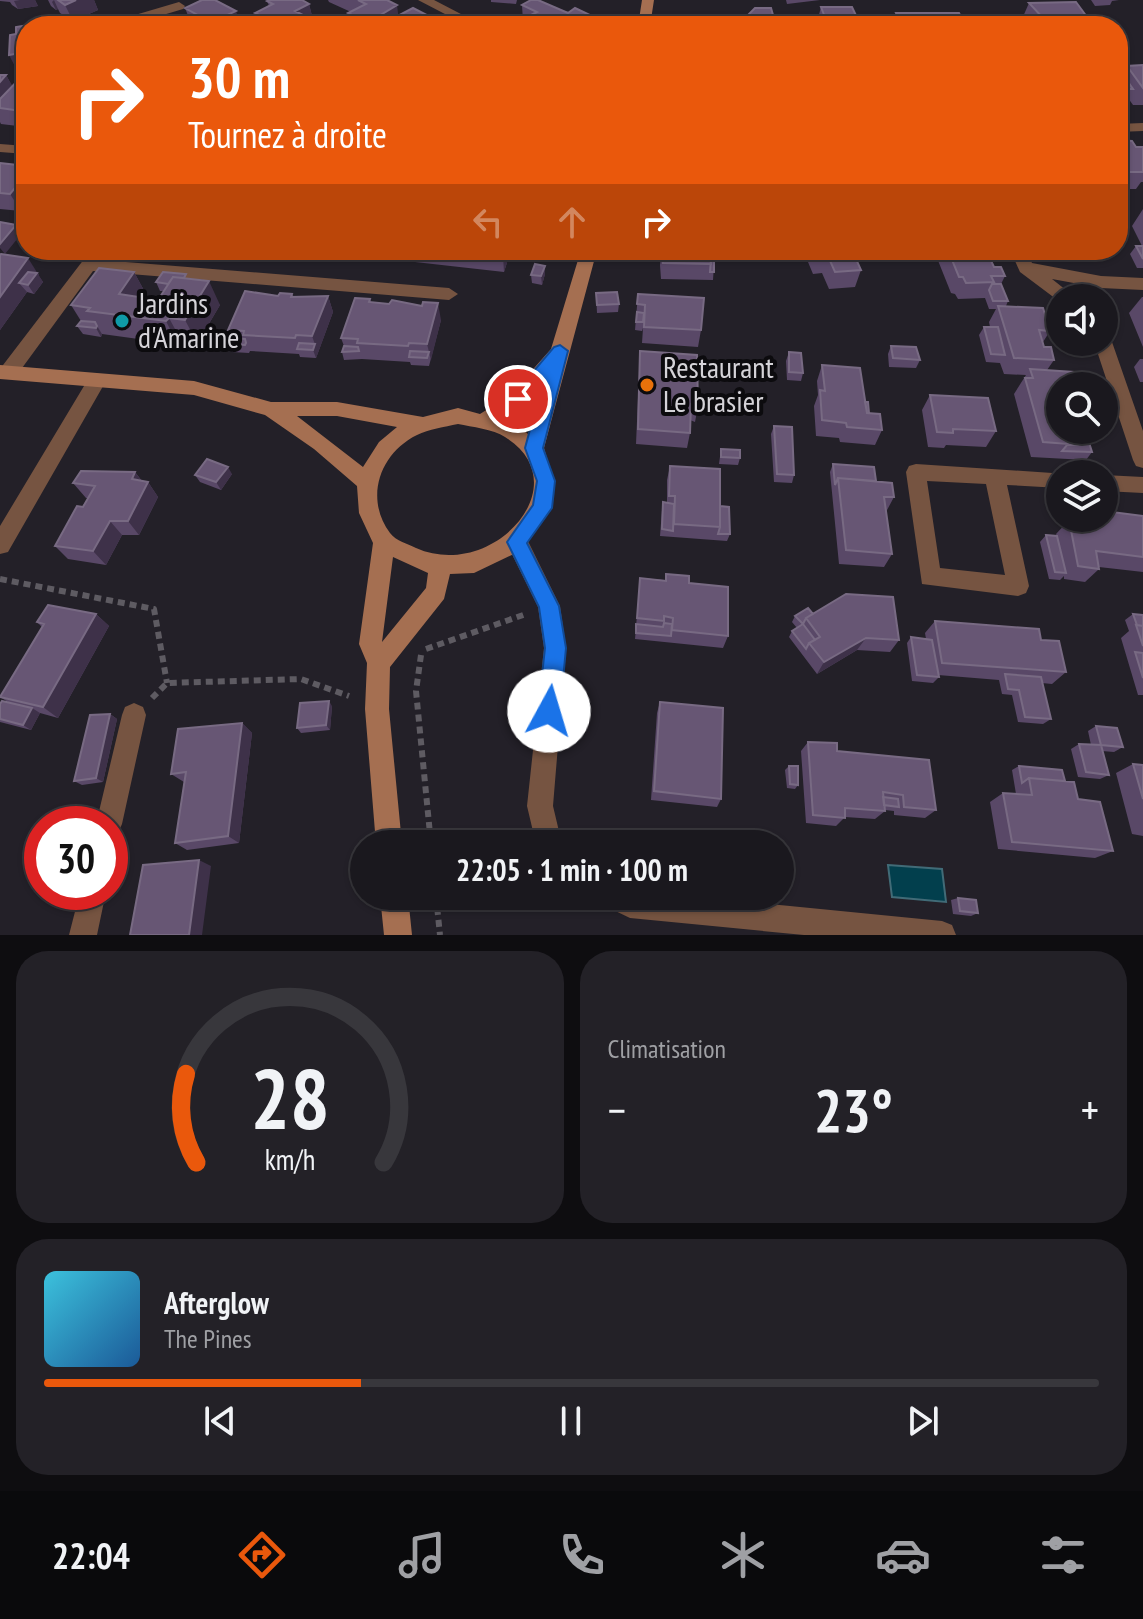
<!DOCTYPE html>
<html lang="fr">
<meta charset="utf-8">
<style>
:root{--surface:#1a181e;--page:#232127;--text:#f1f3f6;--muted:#9fa0a4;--line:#38373c;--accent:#ea580c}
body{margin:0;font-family:"PT Sans Narrow",sans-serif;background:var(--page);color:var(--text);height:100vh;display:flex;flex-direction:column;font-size:30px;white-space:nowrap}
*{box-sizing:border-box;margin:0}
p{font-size:26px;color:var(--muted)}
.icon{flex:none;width:44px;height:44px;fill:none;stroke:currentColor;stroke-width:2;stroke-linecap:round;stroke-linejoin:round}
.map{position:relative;height:935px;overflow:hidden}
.panel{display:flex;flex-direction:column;gap:16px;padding:16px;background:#0e0d10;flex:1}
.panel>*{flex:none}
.top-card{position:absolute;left:16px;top:16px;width:1112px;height:244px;border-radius:32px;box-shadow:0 2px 6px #0004,0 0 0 2px var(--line);background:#ea580c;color:#fff;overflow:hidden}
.controls{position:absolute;left:1046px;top:284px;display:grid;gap:16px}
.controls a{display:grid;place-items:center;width:72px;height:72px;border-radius:50%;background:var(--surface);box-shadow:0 2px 6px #0004,0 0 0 2px var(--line);font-size:40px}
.speed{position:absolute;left:24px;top:806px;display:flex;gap:16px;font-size:40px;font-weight:700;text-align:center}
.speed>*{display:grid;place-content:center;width:104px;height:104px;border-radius:50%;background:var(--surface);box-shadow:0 2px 6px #0004,0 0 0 2px var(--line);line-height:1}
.speed .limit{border:12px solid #d22;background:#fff;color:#111}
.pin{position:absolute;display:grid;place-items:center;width:68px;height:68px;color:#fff;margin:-34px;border:4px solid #fff;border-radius:50%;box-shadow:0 2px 8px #0007}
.me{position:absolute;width:88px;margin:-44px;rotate:6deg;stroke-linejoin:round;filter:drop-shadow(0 0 6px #0008)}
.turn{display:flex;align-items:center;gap:28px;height:168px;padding:0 40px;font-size:36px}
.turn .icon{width:104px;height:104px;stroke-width:2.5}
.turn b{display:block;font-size:56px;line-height:68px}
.lanes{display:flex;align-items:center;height:76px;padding:0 40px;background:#0003;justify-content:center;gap:40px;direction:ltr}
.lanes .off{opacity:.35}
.big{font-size:60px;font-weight:600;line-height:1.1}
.panel .widget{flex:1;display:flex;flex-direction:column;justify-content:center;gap:12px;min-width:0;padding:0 28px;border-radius:32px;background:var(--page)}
.panel .dial{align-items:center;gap:0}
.dial svg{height:208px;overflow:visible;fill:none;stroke:var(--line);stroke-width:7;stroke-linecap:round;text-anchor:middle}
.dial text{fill:var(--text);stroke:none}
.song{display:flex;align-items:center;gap:24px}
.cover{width:96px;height:96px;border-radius:12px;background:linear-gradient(135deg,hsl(190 70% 55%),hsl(210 70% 35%))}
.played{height:8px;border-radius:4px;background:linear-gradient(90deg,var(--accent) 30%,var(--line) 30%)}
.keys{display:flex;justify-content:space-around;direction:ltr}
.heat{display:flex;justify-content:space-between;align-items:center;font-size:44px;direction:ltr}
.panel .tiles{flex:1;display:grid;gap:16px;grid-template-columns:1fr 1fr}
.widget:last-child{grid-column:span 2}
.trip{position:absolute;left:350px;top:830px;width:444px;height:80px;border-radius:40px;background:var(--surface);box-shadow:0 2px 6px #0004,0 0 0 2px var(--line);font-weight:600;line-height:80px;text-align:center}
.menu{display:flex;height:128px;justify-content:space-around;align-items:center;background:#0a0a0c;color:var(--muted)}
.menu .icon{width:56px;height:56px}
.menu .active{color:var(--accent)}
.menu b{font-size:36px;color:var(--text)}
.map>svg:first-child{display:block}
.water{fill:#023f4d;stroke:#416b77;stroke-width:2}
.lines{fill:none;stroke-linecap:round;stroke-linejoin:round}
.path{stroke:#5e5b62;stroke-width:6;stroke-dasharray:7 5;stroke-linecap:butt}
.minor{fill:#765441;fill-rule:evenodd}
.secondary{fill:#a56f51;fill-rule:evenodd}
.wall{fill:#594867}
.shaded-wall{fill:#3e3149}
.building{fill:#675674;stroke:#786a83;stroke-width:2}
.route{fill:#1a73e8;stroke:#114b97;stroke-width:2}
.culture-dot{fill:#0f9aa8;stroke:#0c0b0e;stroke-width:3}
.food-dot{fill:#e8710a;stroke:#0c0b0e;stroke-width:3}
.labels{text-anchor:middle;stroke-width:8;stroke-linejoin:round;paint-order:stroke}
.poi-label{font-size:30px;fill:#d5d3d8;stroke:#0c0b0e;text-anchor:start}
</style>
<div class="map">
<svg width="1143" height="935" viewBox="0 0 1143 935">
<rect width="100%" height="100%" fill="#232028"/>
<path class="water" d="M888,865l54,4 4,33 -54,-5z"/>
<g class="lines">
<path class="path" d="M0,579l154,30 13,74
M426,649l100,-35
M421,655l-5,36 15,153
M152,698l15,-15 134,-4 48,17
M436,896l4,39"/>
<path class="minor" d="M418,0h16l50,26h-16z
M179,2l6,4 -2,3 -40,12 -4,5h-13l9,-11z
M1143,123v8l-25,1v-8z
M0,144l26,2v8l-26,-2z
M91,250h17l-7,10 348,28 9,6 -9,6 -356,-29 -79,108h-14v-10z
M1010,250h16l6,13 69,13 42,2v12l-42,-2 -49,-9 24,19h-16v4l-40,-30z
M1104,336l8,6 31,89v37l-7,-2 -3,-6 -39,-118h10z
M97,374l9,7 -98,171 -8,2v-28l90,-150z
M916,464l151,10h-7v14l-53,-3 22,101 -3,7 -8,3 -96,-12 -16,-112 3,-6zM927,481l59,3 19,91 -65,-7z
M1104,475l39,2v16l-39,-2z
M517,533l8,2 35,71 6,42 -13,158 9,38h-26l-9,-38 17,-158 -6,-41 -32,-65 3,-7z
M134,703l9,4 3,8 -24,109 -4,9 -8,4v-13h-14l26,-109 3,-8z
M80,892h26l-9,43h-28z
M601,896h86l255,25 10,4 4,10h-152l-174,-17 -25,-12z"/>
<path class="secondary" d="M642,0h12l-4,26h-12z
M581,250h16l-53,198 11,39 -11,33 -28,33 -42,20 -24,1 -6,25 -54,68 -1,42 13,135h-26l-11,-135 2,-46 -8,-19 14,-101 -14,-30 -2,-27 -43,-37 -49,-34 -71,-20 -194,-16v-14l194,16 77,21h66l86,15 35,-9 22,6 31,-20 40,-45zM540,387l-12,47 -10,-9 -17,-5 24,-16zM297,416h40l60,11 -18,15 -16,25zM458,424c14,3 35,5 47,13 76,47 -13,145 -89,111 -8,-4 -20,-7 -26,-15 -26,-35 -10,-80 27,-98 12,-6 27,-8 41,-11zM393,557l35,16 -2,15 -44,54z
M380,896h28l4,39h-28z"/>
</g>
<path class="wall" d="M0,0h35l3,6 -20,3 -6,-4 -2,-3 -10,-1z
M48,0h46l4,10 -25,11 -13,-8 -2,-4 -2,1 -5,-4z
M328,0h59l11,15 68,11h-116l-2,-13 3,-1 -22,-10z
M491,0h26l-1,4 -25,-2z
M786,0h34l-33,4z
M1091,0h28l-7,1 -2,4 -15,1z
M267,1l42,3 4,16 -9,5v1h-45l-4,-13 14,-7z
M1029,3l58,14 -4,9h-55l-6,-7z
M522,5l68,10v11h-59l-8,-4z
M821,7l40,19h-45z
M185,8l53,11 -47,4z
M896,13l69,12 -73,1z
M748,15h25l26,11h-52z
M1143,65v40h-10l-5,-7h-10v-26l4,-5h4l1,-1z
M26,72v55l-25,-3 -1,-2v-47h6l6,11z
M1118,140l18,7h7v35h-2l-5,7h-14l2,3 -5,9h-1z
M0,163l26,3v39l-5,6 -21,-2z
M1143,209v59h-6l-7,-14 6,-8h6l-10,-20z
M312,250h88l-4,10z
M413,250h98l-7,22 -89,-10z
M662,250h53l-2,30 -52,-1 -1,-14z
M803,250h49l9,20 -6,17 -26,2 -7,-16 -9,1z
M941,250h45l8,17 11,9 -4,8 7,17 -2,5 44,25 -7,11 1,5 10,13 -7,10 30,14 -1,2h-16v44h25l7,22 -6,8 -55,-3 -17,-63 12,-19 -22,-1 -4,-11 -14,-1 -7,-27 5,-8h6l-1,-5 7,-13h-7l-4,-11 -27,1 -3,-5 -4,-1 -14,-35z
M0,255l39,19 -1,1 5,7 -9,12 -7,-2 -27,38z
M134,272l13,24 -1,2 12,2 6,-9h-4l-4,-9 32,-3 32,26 -26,44 -17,-2 -2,-3 -73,-10 -1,3 -18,-3 -6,-8 4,-5 -10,-16z
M545,274l-3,11 -10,-2 -1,-8z
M596,293l23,11 -1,8 -21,1z
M292,294l2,3 34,-1 5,16 -17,46 -16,-1 -1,-3 -49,-3 -1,2 -17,-1 -3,-8 2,-6 -3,-8 50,-34z
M638,294l63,36 -3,17 -56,-4 1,-15 -1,3 -7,-1z
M1142,297h1v50l-14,-34z
M370,299l1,3 70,18 -12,46 -18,-1 -1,-3 -48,-3 -18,1 -2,-8 2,-6 -3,-8z
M891,346l29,14 -4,8 -27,-1 -1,-13z
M640,351l58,55 -3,16 -5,-2v13l-3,15 -51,-4z
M789,352l14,21 -2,8 -14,-1 -1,-19z
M1140,359h3v23h-3l-6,-15z
M822,365l43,37 4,11 13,17 -7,15 -35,-3 -1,-4 -23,-2 -2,-30 4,-11 -1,-14z
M930,395l66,36 -10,16 -40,-2 -2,3 -16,-1 -6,-37z
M774,426l20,49 -2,8 -18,-1 -3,-48z
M721,449l19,9 -2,7 -19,-1z
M833,464l43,17 18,16 -8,15 6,42 -8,13 -45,-3 -9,-92z
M670,466l50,40 10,28 -3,7 -67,-5 2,-26 1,-8 4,1v-23z
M135,472l7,9 6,1 10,15 -19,38h-17l-16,30 -38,-6 -13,-13 33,-48h-2l-13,-15z
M232,474l-11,16 -21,-8 -5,-7z
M1143,516v56l-44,-5v2l-14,13 -21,-3v-3l-4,4 -11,-1 -9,-37 6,-7 11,1 -1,-2 13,-14h5l2,-2z
M666,574l23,9 39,53 -5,12 -88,-9 5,-61 25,2z
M96,614l13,12 -51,92 -18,-5 -9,17 -31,-8v-18l8,-2 -8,-5 42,-70 -5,-5z
M813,614l86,26 -9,12 -33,-2 -40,24 -28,-37 3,-6 5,-3 -5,-6 3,-6z
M1133,614l10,1v80h-5l-17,-57 8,-7 -4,-11z
M935,621l106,19 25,32 -14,12 -10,-1 9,36 -8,5 -25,-2 -6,-27 -10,-1 -3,-14 -61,-5 1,2 -6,6 -21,-2 -5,-38 4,-6 15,2 -1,-6z
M660,702l61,97 -4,8 -66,-7 6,-87z
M332,706l-2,24 -29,3 -4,-5z
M110,714l7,5 -14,63 -21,3 -8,-4z
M242,723l10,10 -13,110 -52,7 -12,-7 9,-61 -13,-8z
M1096,726l27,21 -9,5 -12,-1 7,24 -9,4 -22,-2 -7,-28 8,-5 12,1 -3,-14z
M808,742l29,9 99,59 -11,8 -31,-3v-4l-9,-1v1l-10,8 -30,-2 -9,9 -30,-3 -5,-72z
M1133,764l10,1v71l-11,-2 -16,-61z
M789,766l9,19 -3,4 -8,-1 -2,-18z
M1019,766l46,15 48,70 -18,7 -97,-9 -8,-47 13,-9 13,1 -4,-24z
M958,898l20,15 -7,3 -18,-2 -2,-14z"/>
<path class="shaded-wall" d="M20,0h15l3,6 -20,3 -4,-8z
M54,0l4,9 -2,1 -4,-8z
M76,0h18l4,10 -25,11 -8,-16z
M309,4l4,16 -9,5v1h-29l-1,-4z
M397,5l2,16 -9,-1 1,6h-24v-3z
M236,11l5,15h-37z
M590,15v11h-20z
M255,19l2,7h-16z
M26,52v19l-8,1 -9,-17z
M6,75l10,17 -16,16v-26z
M26,105v15l-5,-9z
M26,175v18h-8l8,12 -5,6 -11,-17z
M16,225l6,8 -17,21 -5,-6v-4z
M394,250h6l-4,10z
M505,250h6l-7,22 -1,-16z
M28,258l15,24 -9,12 -6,-9 -9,-2 8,9 -27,38v-33z
M545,266v8l-3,11 -1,-9z
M134,272l13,24 -10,15 -9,-1 4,8 -13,-24z
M209,281l11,24 -26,44 -4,-8 3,-6 -8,-15z
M328,296l5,16 -15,41 -6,-17z
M438,303l3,17 -10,40 -4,-16z
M169,318l12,22 -6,-1 -9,-18z
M97,326l5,8 -1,3 -5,-9z
M315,344l3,9 -2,5 -3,-8z
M228,467l4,7 -11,16 -5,-8z
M135,472l11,15 2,-5 10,15 -19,38 -11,-14 4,-42z
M110,521l12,14 -16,30 -13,-14z
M96,614l13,12 -51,92 -15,-11z
M866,638l-9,12 -40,24 7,-12z
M329,701l3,5 -2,24 -4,-5z
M32,708l8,5 -9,17 -8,-5z
M110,714l7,5 -14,63 -7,-4z
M242,723l10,10 -13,110 -11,-7z
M199,860l12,6 -9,69h-13z"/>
<path class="building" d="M58,0h18l-11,5z
M202,0h13l21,11 -32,15h-19l18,-8 -18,-10z
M269,0h33l7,4 -14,7 6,3 -27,8 -19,-9 18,-9 -6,-3z
M358,0h29l10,5 -30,18 -19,-10 18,-9z
M531,0h7l30,13 7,-5 15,7 -20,11h-11l-28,-11 6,-3 -15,-7z
M1076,2l11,15 -44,1 -14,-15z
M821,7h31l9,19h-42l-2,-6h9z
M413,8l29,15 16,-1 8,4h-63l-13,-6z
M755,8h16l2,7h23l3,11h-28l-1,-4h-20l-2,-7z
M896,13h63l6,12 -64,-1z
M246,15l9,4 -14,7h-18z
M720,17l1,5h20l1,4h-53l-2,-8z
M46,22v4h-20v26l-17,3 1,-20 6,-1v-7z
M1143,65v23l-16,-22z
M26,72v33l-5,6 -21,-3v-9z
M1118,72h3l12,17h-15z
M0,75h6l-6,7z
M1118,140l14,1 4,6h7v25h-22l-3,-7z
M0,163l26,3v9l-16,19 -10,-1z
M26,184v9h-8z
M1118,185h2l4,7h-6z
M0,222l16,3 -16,19z
M1136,246h7v13z
M454,250h51l-2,6z
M662,250h53v1l-4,-1v14l-48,-1z
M815,250h37l9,20 -26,2 -7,-16 -10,1z
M948,250h38l8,17h7l4,9h-14l3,6 -28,1 -3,-6h-4z
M1,254l27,4 -28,39v-42z
M711,259h3v13h-4z
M535,264l10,2 -4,10 -10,-1z
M99,268l35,4 -15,22 39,6 15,-23 36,4 -24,39 -16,-2 -3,3 -79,-10 3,-3 -19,-3z
M28,272l9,1 -9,12 -9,-2z
M163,272l23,2 -2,4 -11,-1 -5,7 -12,-2z
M992,284h9l7,17h-15l-4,-11z
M245,291l33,5 2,-3 12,1 -1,3 37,-1 -16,40 -16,-1 -1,3 -52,-3 1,-4 -16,-1z
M617,292l2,12 -22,1 -1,-12z
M638,294l66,4 -3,32 -57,-3 1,-22 -8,-1z
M355,298l15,1 -1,3 20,2 3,-4 30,6 1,-4 15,1 -11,41 -18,-1 -1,3 -51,-3 1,-4 -17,-1z
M998,306l45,2 7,23 -11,-1 5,17h7l3,13 -40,-2z
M637,312l7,1 -1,9h-7z
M81,321l14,1 2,4 -1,2 -19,-2z
M984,327h14l7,28 -14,-1z
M177,333l16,2 -3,6 -18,-2z
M231,338l14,1 1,4 -1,2 -16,-1z
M299,343l16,1 -2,6 -16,-1z
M344,346l14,1 1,4 -17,1z
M891,346l25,1 4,13 -27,-2z
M410,351l19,1 -2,6 -18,-1z
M640,351l57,4 1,51 -7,-2 -1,29 -52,-4z
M789,352l12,1 2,20 -14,-1z
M822,365l38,3 7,45 13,1 2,16 -35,-3 -1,-4 -24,-3 -2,-30 5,1z
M1030,369l44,3 3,12h-12l1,2h-6v44h21l3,8 -18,-1 2,7 -25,-2 -18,-64h8z
M930,395l58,3 8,33 -43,-2v4l-16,-1z
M865,402h3l1,11h-2z
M774,426l18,1 2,48 -17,-1z
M1081,430h4l7,22 -30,-1 5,-6h11l6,-7z
M721,449l19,1v8l-19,-1z
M207,459l21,8 -12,15 -21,-7z
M833,464l41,3 2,14 -38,-3 -3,7z
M670,466l50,3v58l-46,-3 1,-28h-6z
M81,471l54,1 -3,7 16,3 -20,39h-18l-17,30 -38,-5 22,-40 6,1 12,-21 -22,-3z
M838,478l54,5 2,14h-10l8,57 -46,-4z
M663,502l11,2 -1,27 -11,-2z
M720,506l9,1 1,27h-12l2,-7z
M1104,511l39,5v41l-47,-6 3,18 -21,-3 -9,-46 19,2 -1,-4h17z
M1046,535l11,1 9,37 -11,-1z
M666,574l23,2v7l39,4v49l-56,-6 1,-12 -9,-2v5l-27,-3 3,-40 26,3z
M846,594l47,3 6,43 -33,-2 -42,24 -15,-19 11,-6 -14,-19z
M48,605l48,9 -53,93 -43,-10 44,-73 -7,-2z
M808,608l5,6 -7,4 -3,6 -8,-8z
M1133,614l10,1v11l-6,-1z
M935,621l104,8 2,11 18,1 7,31 -124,-9z
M664,623l8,1 -1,12 -35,-3v-9l27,3z
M803,624l12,16 -6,3 -3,6 -14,-18z
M1136,625l7,1v20z
M911,637l21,3 7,37 -22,-2z
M1135,652l8,1v25z
M1005,674l36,3 10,42 -26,-2 -6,-27 -11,-1z
M2,701l30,7 -9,17 -23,-6v-15z
M329,701l-3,24 -29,3 3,-25z
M660,702l63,6 -2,91 -67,-8z
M110,714l-14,64 -22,3 16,-66z
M242,723l-14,113 -53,7 11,-71 -15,2 7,-45z
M1096,726l21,2 6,19 -22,-2z
M808,742l29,1v8l92,9 7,50 -32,-3 -1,-12 -20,-3 2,19 -40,-3v10l-32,-3z
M1079,744l22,1 8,30 -23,-3z
M1133,764l10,1v34z
M789,766h9v19l-8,-1z
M1019,766l43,4 3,11 -36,-3 -7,5z
M1029,778l45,4 4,17 22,3 13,49 -101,-9 -9,-49 29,2z
M883,797l15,2 1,8 -15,-2z
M199,860l-10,75h-59l13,-70z
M958,898l18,2 2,13 -18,-2z"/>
<path class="route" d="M560,345l8,6 -25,97 12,33 -3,27 -25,35 32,63 7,42 -6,63 -3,8 -8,3 -8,-3 -3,-8 7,-63 -6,-41 -32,-65 26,-37 4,-24 -12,-33 18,-66 -19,22h-12l-2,-5 44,-52z"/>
<circle class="culture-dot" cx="122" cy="321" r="8"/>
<circle class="food-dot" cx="647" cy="385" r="8"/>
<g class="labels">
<g class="poi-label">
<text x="138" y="314">Jardins<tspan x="138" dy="34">d'Amarine</tspan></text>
<text x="663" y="378">Restaurant<tspan x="663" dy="34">Le brasier</tspan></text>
</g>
</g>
</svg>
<div class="controls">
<a><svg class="icon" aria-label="sound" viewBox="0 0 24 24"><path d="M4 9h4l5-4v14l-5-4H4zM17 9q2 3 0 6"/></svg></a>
<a><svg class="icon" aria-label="search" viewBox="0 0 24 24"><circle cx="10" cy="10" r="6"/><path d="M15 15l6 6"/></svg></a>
<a><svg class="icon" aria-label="layers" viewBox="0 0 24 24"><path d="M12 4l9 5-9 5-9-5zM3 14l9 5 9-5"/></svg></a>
</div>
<div class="speed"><div class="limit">30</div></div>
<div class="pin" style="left:518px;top:399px;background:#d93025"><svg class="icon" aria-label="arrive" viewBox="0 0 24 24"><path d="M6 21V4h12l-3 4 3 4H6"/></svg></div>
<svg class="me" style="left:549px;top:711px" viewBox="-20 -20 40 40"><circle r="19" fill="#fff"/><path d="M0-13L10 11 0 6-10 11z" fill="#1a73e8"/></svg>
<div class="trip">22:05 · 1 min · 100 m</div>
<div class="top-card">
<div class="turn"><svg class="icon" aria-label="right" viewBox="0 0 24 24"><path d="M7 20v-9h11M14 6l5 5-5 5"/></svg><div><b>30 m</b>Tournez à droite</div></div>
<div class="lanes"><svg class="icon off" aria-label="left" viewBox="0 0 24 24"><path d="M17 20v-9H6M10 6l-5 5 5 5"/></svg><svg class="icon off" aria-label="ahead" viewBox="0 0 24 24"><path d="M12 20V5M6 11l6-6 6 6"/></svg><svg class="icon" aria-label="right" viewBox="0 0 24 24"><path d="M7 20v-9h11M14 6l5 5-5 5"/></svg></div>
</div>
</div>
<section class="panel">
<div class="tiles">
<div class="widget dial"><svg viewBox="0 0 100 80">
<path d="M14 69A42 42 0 1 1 86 69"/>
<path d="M14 69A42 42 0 0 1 10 35" stroke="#ea580c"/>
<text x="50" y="56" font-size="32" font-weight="700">28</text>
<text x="50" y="72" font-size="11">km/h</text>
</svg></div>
<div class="widget"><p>Climatisation</p>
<div class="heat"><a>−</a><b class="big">23°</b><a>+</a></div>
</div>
<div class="widget">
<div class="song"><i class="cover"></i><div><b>Afterglow</b><p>The Pines</p></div></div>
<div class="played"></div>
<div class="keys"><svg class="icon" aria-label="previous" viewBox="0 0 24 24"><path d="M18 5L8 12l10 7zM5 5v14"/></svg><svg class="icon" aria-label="pause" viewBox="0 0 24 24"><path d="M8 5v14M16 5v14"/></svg><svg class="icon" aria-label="next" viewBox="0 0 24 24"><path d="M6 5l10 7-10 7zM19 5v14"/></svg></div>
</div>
</div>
</section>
<nav class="menu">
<b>22:04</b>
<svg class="icon active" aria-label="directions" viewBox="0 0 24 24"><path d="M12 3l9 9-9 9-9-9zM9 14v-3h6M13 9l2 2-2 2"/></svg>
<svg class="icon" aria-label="music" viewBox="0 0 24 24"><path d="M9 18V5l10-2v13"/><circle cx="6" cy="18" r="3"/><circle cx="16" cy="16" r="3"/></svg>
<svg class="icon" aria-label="phone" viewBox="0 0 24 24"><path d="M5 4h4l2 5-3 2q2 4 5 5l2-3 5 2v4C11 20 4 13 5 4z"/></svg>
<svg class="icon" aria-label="climate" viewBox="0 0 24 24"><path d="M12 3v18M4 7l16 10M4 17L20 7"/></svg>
<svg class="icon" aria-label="car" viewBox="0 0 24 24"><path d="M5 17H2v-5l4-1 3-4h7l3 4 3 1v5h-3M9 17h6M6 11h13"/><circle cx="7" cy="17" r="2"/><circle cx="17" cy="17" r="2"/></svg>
<svg class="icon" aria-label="filters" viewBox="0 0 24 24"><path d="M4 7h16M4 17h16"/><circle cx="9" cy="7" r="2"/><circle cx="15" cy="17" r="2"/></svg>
</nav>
